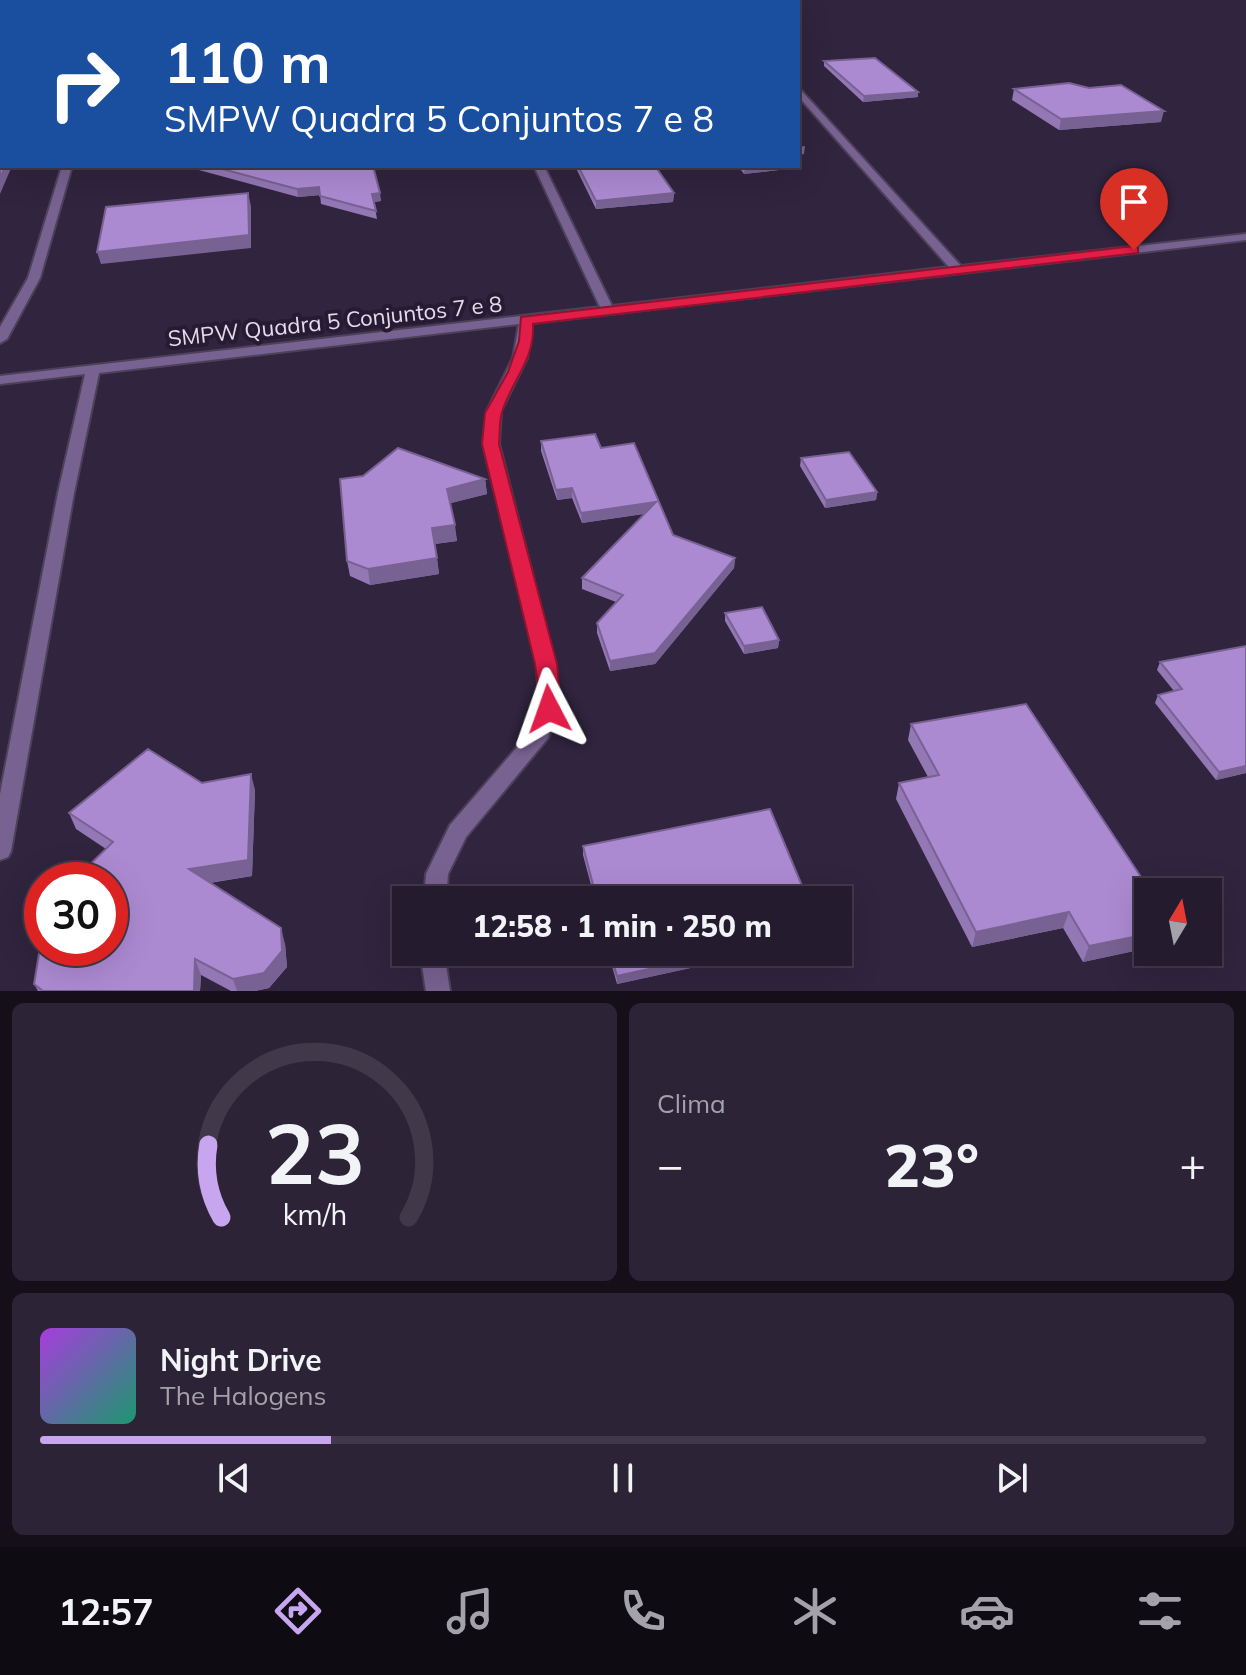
<!DOCTYPE html>
<html lang="pt">
<meta charset="utf-8">
<style>
:root{--surface:#241b2e;--page:#2c2436;--text:#f1f3f6;--muted:#a3a1aa;--line:#41394a;--accent:#c8a6ef}
body{margin:0;font-family:Mulish,sans-serif;background:var(--page);color:var(--text);height:100vh;display:flex;flex-direction:column;font-size:30px;white-space:nowrap}
*{box-sizing:border-box;margin:0}
p{font-size:26px;color:var(--muted)}
.icon{flex:none;width:44px;height:44px;fill:none;stroke:currentColor;stroke-width:2;stroke-linecap:round;stroke-linejoin:round}
.map{position:relative;height:991px;overflow:hidden}
.drawer{display:flex;flex-direction:column;gap:12px;padding:12px;background:#140f19;flex:1}
.drawer>*{flex:none}
.banner{position:absolute;left:0px;top:0px;width:800px;height:168px;box-shadow:0 8px 32px #0002,0 0 0 2px var(--line);background:#1a4fa0;color:#fff;overflow:hidden}
.needle{width:52px;rotate:10deg}
.controls{position:absolute;left:1134px;top:878px;display:grid;gap:16px}
.controls a{display:grid;place-items:center;width:88px;height:88px;border-radius:0px;background:var(--surface);box-shadow:0 8px 32px #0002,0 0 0 2px var(--line);font-size:40px}
.speed{position:absolute;left:24px;top:862px;display:flex;gap:16px;font-size:40px;font-weight:700;text-align:center}
.speed>*{display:grid;place-content:center;width:104px;height:104px;border-radius:50%;background:var(--surface);box-shadow:0 8px 32px #0002,0 0 0 2px var(--line);line-height:1}
.speed .limit{border:12px solid #d22;background:#fff;color:#111}
.pin{position:absolute;display:grid;place-items:center;width:68px;height:68px;color:#fff;margin:-82px -34px;border-radius:50% 50% 50% 0;rotate:-45deg;box-shadow:0 0 8px #0007}
.pin .icon{rotate:45deg}
.me{position:absolute;width:88px;margin:-44px;rotate:356deg;stroke-linejoin:round;filter:drop-shadow(0 0 6px #0008)}
.turn{display:flex;align-items:center;gap:28px;height:168px;padding:0 32px;font-size:36px}
.turn .icon{width:104px;height:104px;stroke-width:2.5}
.turn b{display:block;font-size:56px;line-height:68px}
.big{font-size:60px;font-weight:800;line-height:1.1}
.drawer .widget{flex:1;display:flex;flex-direction:column;justify-content:center;gap:12px;min-width:0;padding:0 28px;border-radius:12px;background:var(--page)}
.drawer .dial{align-items:center;gap:0}
.dial svg{height:208px;overflow:visible;fill:none;stroke:var(--line);stroke-width:7;stroke-linecap:round;text-anchor:middle}
.dial text{fill:var(--text);stroke:none}
.song{display:flex;align-items:center;gap:24px}
.cover{width:96px;height:96px;border-radius:12px;background:linear-gradient(135deg,hsl(280 70% 55%),hsl(160 70% 35%))}
.played{height:8px;border-radius:4px;background:linear-gradient(90deg,var(--accent) 25%,var(--line) 25%)}
.keys{display:flex;justify-content:space-around;direction:ltr}
.heat{display:flex;justify-content:space-between;align-items:center;font-size:44px;direction:ltr}
.drawer .tiles{flex:1;display:grid;gap:12px;grid-template-columns:1fr 1fr}
.widget:last-child{grid-column:span 2}
.trip{position:absolute;left:392px;top:886px;width:460px;height:80px;border-radius:0px;background:var(--surface);box-shadow:0 8px 32px #0002,0 0 0 2px var(--line);font-weight:800;line-height:80px;text-align:center}
.dock{display:flex;height:128px;justify-content:space-around;align-items:center;background:#0e0b12;color:var(--muted)}
.dock .icon{width:56px;height:56px}
.dock .selected{color:var(--accent)}
.dock b{font-size:36px;color:var(--text)}
.map>svg:first-child{display:block}
.lines{fill:none;stroke-linecap:round;stroke-linejoin:round}
.minor-casing{stroke:#4d415a;stroke-width:4}
.minor{fill:#786291;fill-rule:evenodd}
.wall{fill:#9477b5}
.shaded-wall{fill:#786193}
.building{fill:#ac8ad2;stroke:#786193;stroke-width:2}
.route{fill:#e11d48;stroke:#92132f;stroke-width:2}
.labels{text-anchor:middle;stroke-width:8;stroke-linejoin:round;paint-order:stroke}
.street-label{font-size:22px;fill:#e3dcec;stroke:#261b33}
</style>
<div class="map">
<svg width="1246" height="991" viewBox="0 0 1246 991">
<rect width="100%" height="100%" fill="#30243e"/>
<g class="lines">
<defs>
<path id="minor" d="M714,0h8l2,2h-8z
M798,87l163,179 285,-32v6l-714,83 -5,35 -26,53 -2,33 56,220 4,45 -11,29 -82,99 -18,37 -2,26h-22l2,-26 24,-49 82,-95 7,-21 -2,-45 -54,-220 4,-33 26,-53 6,-34 -420,49 -25,120 -63,358 -3,6 -8,3v-66l58,-301 27,-119 -85,10v-8l600,-69 -66,-141h10l68,140 337,-39 -151,-171z
M62,166h10l-32,112 -33,61 -7,4v-16l28,-49z
M420,952h24l6,39h-24z"/>
</defs>
<use href="#minor" class="minor-casing"/>
<use href="#minor" class="minor"/>
</g>
<path class="wall" d="M824,61l94,36 -55,5 -39,-36z
M1014,89l147,33 -102,8 -47,-30z
M184,166h189l8,35 -7,1 3,17 -56,-15 -1,-9 -22,2z
M575,166h100l-19,2 18,25 -1,9 -77,7z
M738,166h49v3l-43,5z
M541,441l60,7 72,87 62,23 -1,10 -79,96 -45,7 -13,-38v-10l19,-21 -34,-13v-11l62,-64 -62,9 -10,-25 -15,2 -16,-49z
M801,458l76,34 -1,8 -51,8 -25,-42z
M485,479l2,15 -37,9 7,38 -22,3 4,30 -69,11 -20,-9 -3,-15z
M725,613l54,27 -1,8 -34,6 -19,-33z
M1246,646v127l-30,7 -61,-77 3,-8 16,-4 -17,-21 3,-8z
M911,724l237,168v56l-65,14 -20,-34 -91,19 -76,-148 3,-16 29,-6 -20,-37z
M202,783l53,7 -3,86 -42,7 75,61 2,23 -18,21 -14,3h-24l-30,-16 -1,16h-162l-4,-7 11,-36 61,-99 -30,-20 -7,-16z
M583,846l225,54h-213l-12,-45z
M608,952h156l-147,32z"/>
<path class="shaded-wall" d="M918,92v5l-55,5 1,-6z
M1164,111l-3,11 -102,8 2,-11z
M805,146l-1,8 -6,1v-8z
M5,166h7l-12,28v-16z
M745,166h42v3l-43,5z
M319,187l2,8 -23,2 -1,-8z
M248,193l3,13v42l-150,16 -4,-12z
M380,193l1,8 -7,1 -2,-8z
M674,193l-1,9 -77,7v-8z
M485,479l2,15 -39,10 -1,-15z
M572,488v10l-15,2 -1,-10z
M877,492l-1,8 -51,8 1,-8z
M656,502l-1,10 -73,11 -1,-10z
M455,525l2,16 -23,3 -2,-16z
M437,558l2,16 -69,11 -2,-16z
M735,558l-1,10 -79,96 -45,7v-10z
M779,640l-1,8 -34,6v-8z
M1246,766v7l-30,7 3,-8z
M251,774l4,16 -3,86 -58,9 -5,-16z
M1069,912l-6,16 -91,19 4,-15z
M281,928l4,16 2,23 -18,21 -14,3h-18l-4,-12z
M1148,934v14l-65,14 6,-16z
M727,952h37l-147,32v-8z
M195,959l6,16 -1,16h-6z"/>
<path class="building" d="M154,0h55l7,2h-63z
M399,0h90l1,2h-119z
M566,0h67l2,2h-74z
M875,58l43,34 -54,4 -40,-35z
M2,71v95h3l-5,12v-106z
M1069,83l20,5 32,-3 43,26 -103,8 -47,-30z
M211,166h162l7,27 -8,1 4,17 -56,-15 -1,-9 -22,2z
M578,166h77l19,27 -78,8z
M248,193l1,42 -152,17 9,-45z
M595,434l6,14 33,-5 39,92 62,23 -80,95 -45,8 -13,-38 26,-28 -41,-17 74,-76 -75,11 -9,-25 -16,2 -15,-49z
M398,448l87,31 -38,10 8,36 -23,3 5,30 -69,11 -21,-8 -7,-82 23,-3z
M849,452l28,40 -51,8 -25,-42z
M762,607l17,33 -35,6 -19,-33z
M1246,646v120l-27,6 -61,-77 24,-6 -22,-27z
M1026,704l125,188h-3v42l-59,12 -20,-34 -93,20 -77,-149 40,-8 -28,-51z
M148,749l54,34 49,-9 -3,86 -59,9 92,59 1,23 -18,22 -31,6 -38,-20 -1,32h-151l-9,-7 5,-30 6,-6h65v-68h-36l39,-38 -44,-29z
M770,809l38,91h-211l-14,-54z
M610,952h117l-110,24z"/>
<path class="route" d="M1134,246l4,1v6l-605,71c2,36 -21,56 -31,88 -3,10 -2,22 -3,32l58,220 4,45 -12,8 -7,-2 -7,-51 -53,-220 3,-31 23,-41 11,-31 2,-24z"/>
<g class="labels">
<g class="street-label">
<text transform="translate(335 321) rotate(-6)" y="8">SMPW Quadra 5 Conjuntos 7 e 8</text>
</g>
</g>
</svg>
<div class="controls">
<a><svg class="needle" viewBox="-14 -14 28 28"><path d="M0-13l5 13h-10z" fill="#e53935"/><path d="M0 13l5-13h-10z" fill="#a3a1aa"/></svg></a>
</div>
<div class="speed"><div class="limit">30</div></div>
<div class="pin" style="left:1134px;top:250px;background:#d93025"><svg class="icon" aria-label="arrive" viewBox="0 0 24 24"><path d="M6 21V4h12l-3 4 3 4H6"/></svg></div>
<svg class="me" style="left:549px;top:709px" viewBox="-20 -20 40 40"><path d="M0-17L14 15 0 8-14 15z" fill="#e11d48" stroke="#fff" stroke-width="4"/></svg>
<div class="trip">12:58 · 1 min · 250 m</div>
<div class="banner">
<div class="turn"><svg class="icon" aria-label="right" viewBox="0 0 24 24"><path d="M7 20v-9h11M14 6l5 5-5 5"/></svg><div><b>110 m</b>SMPW Quadra 5 Conjuntos 7 e 8</div></div>
</div>
</div>
<section class="drawer">
<div class="tiles">
<div class="widget dial"><svg viewBox="0 0 100 80">
<path d="M14 69A42 42 0 1 1 86 69"/>
<path d="M14 69A42 42 0 0 1 9 41" stroke="#c8a6ef"/>
<text x="50" y="56" font-size="32" font-weight="700">23</text>
<text x="50" y="72" font-size="11">km/h</text>
</svg></div>
<div class="widget"><p>Clima</p>
<div class="heat"><a>−</a><b class="big">23°</b><a>+</a></div>
</div>
<div class="widget">
<div class="song"><i class="cover"></i><div><b>Night Drive</b><p>The Halogens</p></div></div>
<div class="played"></div>
<div class="keys"><svg class="icon" aria-label="previous" viewBox="0 0 24 24"><path d="M18 5L8 12l10 7zM5 5v14"/></svg><svg class="icon" aria-label="pause" viewBox="0 0 24 24"><path d="M8 5v14M16 5v14"/></svg><svg class="icon" aria-label="next" viewBox="0 0 24 24"><path d="M6 5l10 7-10 7zM19 5v14"/></svg></div>
</div>
</div>
</section>
<nav class="dock">
<b>12:57</b>
<svg class="icon selected" aria-label="directions" viewBox="0 0 24 24"><path d="M12 3l9 9-9 9-9-9zM9 14v-3h6M13 9l2 2-2 2"/></svg>
<svg class="icon" aria-label="music" viewBox="0 0 24 24"><path d="M9 18V5l10-2v13"/><circle cx="6" cy="18" r="3"/><circle cx="16" cy="16" r="3"/></svg>
<svg class="icon" aria-label="phone" viewBox="0 0 24 24"><path d="M5 4h4l2 5-3 2q2 4 5 5l2-3 5 2v4C11 20 4 13 5 4z"/></svg>
<svg class="icon" aria-label="climate" viewBox="0 0 24 24"><path d="M12 3v18M4 7l16 10M4 17L20 7"/></svg>
<svg class="icon" aria-label="car" viewBox="0 0 24 24"><path d="M5 17H2v-5l4-1 3-4h7l3 4 3 1v5h-3M9 17h6M6 11h13"/><circle cx="7" cy="17" r="2"/><circle cx="17" cy="17" r="2"/></svg>
<svg class="icon" aria-label="filters" viewBox="0 0 24 24"><path d="M4 7h16M4 17h16"/><circle cx="9" cy="7" r="2"/><circle cx="15" cy="17" r="2"/></svg>
</nav>
